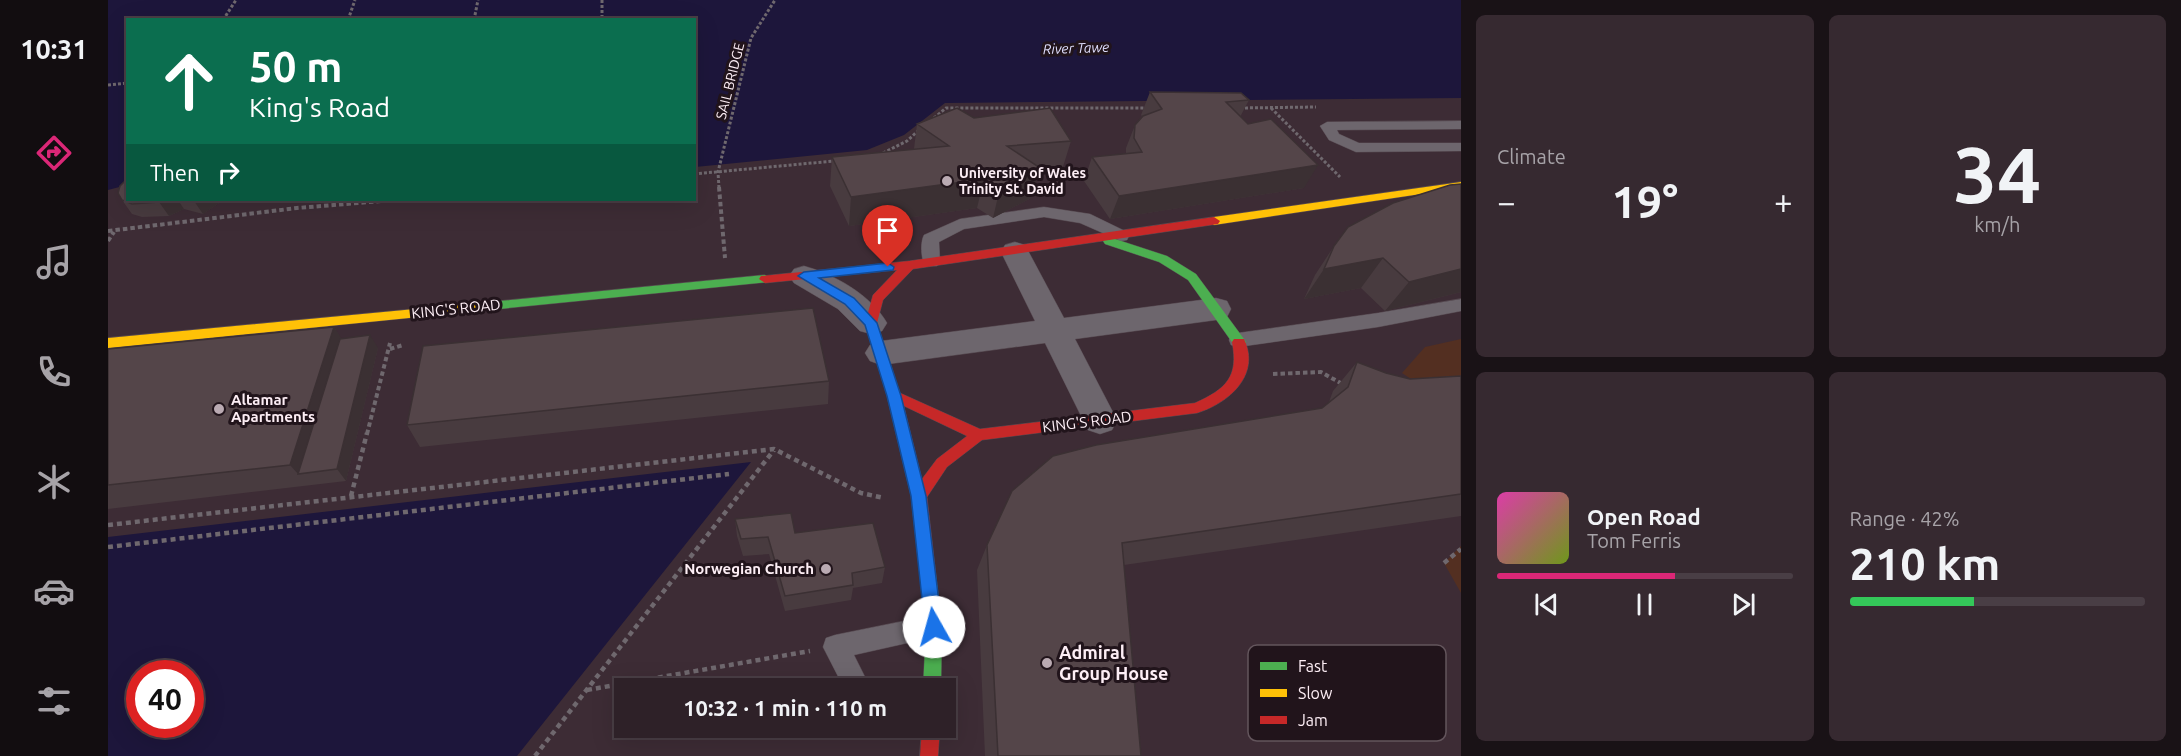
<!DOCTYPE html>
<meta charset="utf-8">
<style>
:root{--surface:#2e2128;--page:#362930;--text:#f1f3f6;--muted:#a7a3a8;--line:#493e45;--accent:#db2777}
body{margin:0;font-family:Ubuntu,sans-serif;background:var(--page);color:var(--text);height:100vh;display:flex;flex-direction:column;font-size:22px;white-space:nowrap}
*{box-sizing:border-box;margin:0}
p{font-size:20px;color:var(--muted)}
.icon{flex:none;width:33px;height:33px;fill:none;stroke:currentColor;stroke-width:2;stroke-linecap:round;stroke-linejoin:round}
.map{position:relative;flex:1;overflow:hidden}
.panel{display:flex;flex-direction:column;gap:15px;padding:15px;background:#191216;width:720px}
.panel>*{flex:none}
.guide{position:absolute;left:18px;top:18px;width:570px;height:183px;border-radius:0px;box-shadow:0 6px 24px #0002,0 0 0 2px var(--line);background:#0b6e4f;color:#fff;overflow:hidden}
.speed{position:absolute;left:18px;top:660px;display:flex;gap:12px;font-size:30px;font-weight:700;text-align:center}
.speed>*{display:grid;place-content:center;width:78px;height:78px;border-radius:50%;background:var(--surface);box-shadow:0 6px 24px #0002,0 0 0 2px var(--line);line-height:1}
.speed .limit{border:9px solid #d22;background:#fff;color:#111}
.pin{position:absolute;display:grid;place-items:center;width:51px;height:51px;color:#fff;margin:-62px -26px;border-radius:50% 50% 50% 0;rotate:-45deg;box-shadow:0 0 6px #0007}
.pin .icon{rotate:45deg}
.me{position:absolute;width:66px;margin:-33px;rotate:353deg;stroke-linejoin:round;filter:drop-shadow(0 0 4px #0008)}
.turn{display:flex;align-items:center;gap:21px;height:126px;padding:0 24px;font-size:27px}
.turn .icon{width:78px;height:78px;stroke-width:2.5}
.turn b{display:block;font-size:42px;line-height:51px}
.then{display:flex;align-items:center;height:57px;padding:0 24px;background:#0003;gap:12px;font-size:22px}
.big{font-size:45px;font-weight:600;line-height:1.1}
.panel .tile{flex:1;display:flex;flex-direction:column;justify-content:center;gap:9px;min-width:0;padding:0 21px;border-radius:9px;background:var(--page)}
.panel .dial{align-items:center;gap:0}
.dial b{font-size:78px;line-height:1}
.song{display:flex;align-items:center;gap:18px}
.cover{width:72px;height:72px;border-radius:9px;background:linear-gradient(135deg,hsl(320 70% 55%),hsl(80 70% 35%))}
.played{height:6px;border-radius:3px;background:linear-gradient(90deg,var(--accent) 60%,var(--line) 60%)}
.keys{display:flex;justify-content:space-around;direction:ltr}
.heat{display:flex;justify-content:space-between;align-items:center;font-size:33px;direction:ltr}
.charge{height:9px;border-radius:4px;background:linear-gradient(90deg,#34c759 42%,var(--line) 0)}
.panel .tiles{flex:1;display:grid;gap:15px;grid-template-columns:repeat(2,1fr)}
.trip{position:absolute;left:506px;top:678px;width:342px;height:60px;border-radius:0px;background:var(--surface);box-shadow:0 6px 24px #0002,0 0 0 2px var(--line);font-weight:600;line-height:60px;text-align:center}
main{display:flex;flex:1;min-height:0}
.tabs{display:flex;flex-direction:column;width:108px;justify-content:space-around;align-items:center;background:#120d10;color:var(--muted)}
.tabs .icon{width:42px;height:42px}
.tabs .selected{color:var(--accent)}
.tabs b{font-size:27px;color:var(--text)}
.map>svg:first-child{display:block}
.green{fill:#532f21}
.water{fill:#1d163b;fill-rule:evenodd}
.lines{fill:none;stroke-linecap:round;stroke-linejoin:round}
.lane-casing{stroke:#564950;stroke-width:1}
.street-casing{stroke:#564950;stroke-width:1}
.fast-casing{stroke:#564950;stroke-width:1}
.slow-casing{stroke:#564950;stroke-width:1}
.jam-casing{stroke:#564950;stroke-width:1}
.path-far2{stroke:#6f686e;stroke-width:3;stroke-dasharray:3 2;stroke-linecap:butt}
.path-far1{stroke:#6f686e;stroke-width:4;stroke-dasharray:4.5 3;stroke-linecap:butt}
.path{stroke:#6f686e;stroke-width:4.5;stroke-dasharray:5 4;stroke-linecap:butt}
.lane{fill:#6d666d;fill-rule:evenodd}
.street{fill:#6d666d;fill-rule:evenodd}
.fast{fill:#4caf50;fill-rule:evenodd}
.slow{fill:#ffc107;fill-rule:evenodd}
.jam{fill:#c62828;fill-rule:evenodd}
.wall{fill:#483b3f}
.shaded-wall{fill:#3b3033}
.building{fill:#544549;stroke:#3b3033;stroke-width:1.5}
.route{fill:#1a73e8;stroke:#114b97;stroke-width:1.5}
.poi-dot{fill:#baaab2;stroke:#21141b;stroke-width:2}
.labels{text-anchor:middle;stroke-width:6;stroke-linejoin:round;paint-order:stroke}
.far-water-label{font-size:14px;font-style:italic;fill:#dfdefd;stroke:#21141b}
.far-street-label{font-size:14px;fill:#fdeef5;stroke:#21141b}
.far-poi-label{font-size:14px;font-weight:bold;fill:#fdeef5;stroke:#21141b;text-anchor:start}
.street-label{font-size:15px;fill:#fdeef5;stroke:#21141b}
.poi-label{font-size:15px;font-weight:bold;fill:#fdeef5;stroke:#21141b;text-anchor:start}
.near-poi-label{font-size:18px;font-weight:bold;fill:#fdeef5;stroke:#21141b;text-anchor:start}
.key{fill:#21141b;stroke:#63555c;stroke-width:1.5}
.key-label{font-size:16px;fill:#fdeef5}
</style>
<main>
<nav class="tabs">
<b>10:31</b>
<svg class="icon selected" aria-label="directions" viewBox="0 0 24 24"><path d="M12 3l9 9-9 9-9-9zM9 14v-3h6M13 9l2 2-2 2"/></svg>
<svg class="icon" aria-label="music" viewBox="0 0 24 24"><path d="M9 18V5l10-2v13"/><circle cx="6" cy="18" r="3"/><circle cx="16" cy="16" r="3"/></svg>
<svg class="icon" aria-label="phone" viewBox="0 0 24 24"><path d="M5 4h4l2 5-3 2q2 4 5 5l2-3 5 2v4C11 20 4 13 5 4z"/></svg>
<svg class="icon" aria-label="climate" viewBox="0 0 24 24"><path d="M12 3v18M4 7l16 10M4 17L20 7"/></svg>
<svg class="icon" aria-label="car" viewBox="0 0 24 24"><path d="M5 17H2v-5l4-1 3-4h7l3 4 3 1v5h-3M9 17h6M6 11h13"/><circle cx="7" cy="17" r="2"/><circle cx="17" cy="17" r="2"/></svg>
<svg class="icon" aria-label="filters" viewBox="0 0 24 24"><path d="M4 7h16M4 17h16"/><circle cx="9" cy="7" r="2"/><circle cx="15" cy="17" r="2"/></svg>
</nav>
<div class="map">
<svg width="1353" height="756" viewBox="0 0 1353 756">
<rect width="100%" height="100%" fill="#3d2c35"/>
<path class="green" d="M1353,339v88l-32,-36 -27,-18 23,-26z
M1353,546v47l-17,-30z"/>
<path class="water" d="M0,0h1353v98l-516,5 -41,32 -37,15 -172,17 -1,-147h-566l-1,165 -19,5z
M643,462l-234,294h-409v-219zM32,674h50v50h-50z"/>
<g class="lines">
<defs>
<path id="lane" d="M1353,121v8l-124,1 2,4 20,9h102v8l-105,1 -27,-12 -9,-14 7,-4z
M936,207l46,7 37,18 2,4 -2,4 -6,1 -41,-18 -36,-6 -80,12 -25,13 1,20 -3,4h-12c-4,-7 -5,-24 -1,-31l36,-16z
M1353,299v12l-83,16 -140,20 -7,-2 -2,-5 2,-5 7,-2 140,-20z
M826,615l9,4 3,8 -3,8 -89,20 11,22 -4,9 -6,2 -12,-2 -20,-39 3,-9 9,-3z"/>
<path id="street" d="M907,242l10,3 39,73 152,-20 11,3 4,8 -4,8 -11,3 -141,19 42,81 -5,10 -12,4 -12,-4 -43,-87 -164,22 -11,-4 -5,-8 5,-8 11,-4 154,-20 -34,-69 4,-7z
M696,266c30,8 67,29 83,57l-5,8 -11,3 -11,-3 -22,-22 -44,-26 -5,-7 5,-7z"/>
<path id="fast" d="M1001,237l58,19 29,18 48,65 2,3 -2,3h-10l-46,-65 -29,-18 -54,-18 -2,-3z
M657,275l6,4 -2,3 -280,28 -6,-4 6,-4z
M820,569l6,2 2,5 6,51 -1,61h-18l3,-61 -6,-51 2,-5z"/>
<path id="slow" d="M1353,182v6l-247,37 -6,-4 6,-4z
M381,302l6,4 -6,4 -381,38v-10z"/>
<path id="jam" d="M1106,217l6,4 -2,3 -305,45 -30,31 -6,23 23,70 80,36 215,-26c31,-14 44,-26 37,-61l2,-3h10c17,36 -15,64 -47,74l-215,27 -35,27 -20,30 9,79 -2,5 -6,2 -6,-2 -2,-5 -9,-80 -24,-100 -22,-73 8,-28 24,-25 -132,13 -6,-4 2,-3 148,-15zM796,406l63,30 -30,23 -15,20z
M814,728h18l-2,28h-18z"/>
</defs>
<use href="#lane" class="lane-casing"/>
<use href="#street" class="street-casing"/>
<use href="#fast" class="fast-casing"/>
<use href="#slow" class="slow-casing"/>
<use href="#jam" class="jam-casing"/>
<path class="path-far2" d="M494,0v20
M115,20l13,-20
M240,20l7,-20
M366,20l4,-20
M0,85l20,-2
M1132,108l76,-1
M1163,108l69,69
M826,118l12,-10h202
M775,153l24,-12 12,-11
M586,174l140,-13
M611,188l-1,-16 33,-134 24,-38"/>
<path class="path-far1" d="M611,187l6,71
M0,231l189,-23 97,-8
M0,241l6,-9
M282,349l13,-4
M1165,374l48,-2 23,13
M259,434l23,-91"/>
<path class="path" d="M243,496l16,-63
M0,525l666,-76 87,44 23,5
M0,547l621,-73
M1336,563l17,-14
M479,690l223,-39
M427,756l239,-306"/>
<use href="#lane" class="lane"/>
<use href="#street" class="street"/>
<use href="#fast" class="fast"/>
<use href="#slow" class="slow"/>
<use href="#jam" class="jam"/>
</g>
<path class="wall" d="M1042,92l99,8 -9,17 64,71 -194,31 -26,-38 8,-24 34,-3v-6l9,-23 7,-9 -1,-1z
M866,118l97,23 -9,29 -23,2 -8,26 -38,20 -16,-10 -128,18 -19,-40 2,-29 82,-8 3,-25z
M1353,184v108l-76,19 -24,-23 -57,11 11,-24 19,-29z
M14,200h100v1l-19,13 -19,-5 -15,7 -27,1 -10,-3z
M226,327l7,12 37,9 -32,133 -238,28v-160z
M1249,362l29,11 24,6 51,-3v140l-337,49 17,191h-156l-8,-186 10,-25 335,-137 7,-6 4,-11z
M721,381l-1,23 -408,43 -13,-22z
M627,519l60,14 90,34 -3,16 -29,5 -2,12 -66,11 -16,-57 -26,2 -6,-20z"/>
<path class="shaded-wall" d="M1210,165l-14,23 -194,31 9,-23z
M932,168l-9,30 -38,20 7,-30z
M876,179l-7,29 -128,18 2,-29z
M58,200h12l6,9 -15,7 -10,-14z
M87,200h27v1l-19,13 -9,-13z
M1275,258l-22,30 -57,11 20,-30z
M1353,269v23l-76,19 24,-29z
M226,327l15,23 -51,124 -8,-9z
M262,335l8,13 -32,133 -9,-12z"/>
<path class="building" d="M1042,92l91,1 8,7 -23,2 22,22 23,-5 47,46 -199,31 -27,-39 50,-5 -8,-14 1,-13 8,-9 19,-7z
M849,108l17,10 76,-10 21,33 -64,5 33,22 -40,20 -16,-9 -133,18 -19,-40 117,-11 -32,-22z
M20,178v22h38l-7,2 -27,2 -10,-4 -4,-7 2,-7z
M1353,184v85l-52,13 -26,-24 -59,11 10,-23 14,-19 45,-24 57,-18z
M705,308l16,73 -422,44 16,-79z
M226,327l-44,138 -182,20v-136z
M262,335l-33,134 -39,5 42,-135z
M1249,362l29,11 24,6 51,-3v118l-339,49 19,213h-143l-11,-211 25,-54 41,-35 43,-11 226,-37 26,-21z
M683,513l4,20 78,-10 12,44 -33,6 1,12 -68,11 -17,-59 -27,2 -6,-20z"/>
<path class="route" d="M780,263l6,4 -1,3 -74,8 35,20 23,25 24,73 25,100 16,131 -2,6 -6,2 -6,-2 -3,-6 -14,-131 -24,-100 -22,-71 -20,-21 -47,-28 6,-4z"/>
<g class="poi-dot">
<circle cx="839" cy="181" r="6"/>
<circle cx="111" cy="409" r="6"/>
<circle cx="718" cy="569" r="6"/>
<circle cx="939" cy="663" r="6"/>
</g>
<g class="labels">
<g class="far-water-label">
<text transform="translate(968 48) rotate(-2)" y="5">River Tawe</text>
</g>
<g class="far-street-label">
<text transform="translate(622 81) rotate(-76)" y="5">SAIL BRIDGE</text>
</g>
<g class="far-poi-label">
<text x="851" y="178">University of Wales<tspan x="851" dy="16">Trinity St. David</tspan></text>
</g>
<g class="street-label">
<text transform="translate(348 309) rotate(-6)" y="5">KING'S ROAD</text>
<text transform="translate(979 422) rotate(-7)" y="5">KING'S ROAD</text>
</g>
<g class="poi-label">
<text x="123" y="405">Altamar<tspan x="123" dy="17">Apartments</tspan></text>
<text x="706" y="574" text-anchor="end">Norwegian Church</text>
</g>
<g class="near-poi-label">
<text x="951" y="659">Admiral<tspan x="951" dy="21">Group House</tspan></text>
</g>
</g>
<rect x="1140" y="645" width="198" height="96" rx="9" class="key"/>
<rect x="1152" y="662" width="27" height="8" fill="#4caf50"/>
<rect x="1152" y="689" width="27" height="8" fill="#ffc107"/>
<rect x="1152" y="716" width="27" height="8" fill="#c62828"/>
<g class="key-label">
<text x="1190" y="672">Fast</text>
<text x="1190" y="699">Slow</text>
<text x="1190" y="726">Jam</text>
</g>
</svg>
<div class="speed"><div class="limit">40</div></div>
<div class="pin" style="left:780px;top:267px;background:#d93025"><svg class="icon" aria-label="arrive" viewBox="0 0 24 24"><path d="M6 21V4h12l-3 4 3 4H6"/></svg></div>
<svg class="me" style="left:826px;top:627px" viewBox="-20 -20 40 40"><circle r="19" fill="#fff"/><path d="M0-13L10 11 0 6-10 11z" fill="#1a73e8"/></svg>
<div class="trip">10:32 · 1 min · 110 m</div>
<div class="guide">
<div class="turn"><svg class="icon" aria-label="ahead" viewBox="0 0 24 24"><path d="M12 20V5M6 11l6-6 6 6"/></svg><div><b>50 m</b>King's Road</div></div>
<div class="then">Then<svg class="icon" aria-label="right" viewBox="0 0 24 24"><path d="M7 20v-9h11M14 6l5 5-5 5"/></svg></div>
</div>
</div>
<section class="panel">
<div class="tiles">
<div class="tile"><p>Climate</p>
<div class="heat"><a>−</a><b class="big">19°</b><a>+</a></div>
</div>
<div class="tile dial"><b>34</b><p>km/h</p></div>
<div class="tile">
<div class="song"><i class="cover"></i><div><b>Open Road</b><p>Tom Ferris</p></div></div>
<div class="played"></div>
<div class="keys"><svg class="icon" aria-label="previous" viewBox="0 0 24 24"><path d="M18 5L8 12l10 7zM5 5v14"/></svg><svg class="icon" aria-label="pause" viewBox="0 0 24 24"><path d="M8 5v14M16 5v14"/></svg><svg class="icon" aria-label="next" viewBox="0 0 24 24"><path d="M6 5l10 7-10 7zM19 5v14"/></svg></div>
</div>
<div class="tile"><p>Range · 42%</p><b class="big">210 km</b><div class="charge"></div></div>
</div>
</section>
</main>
